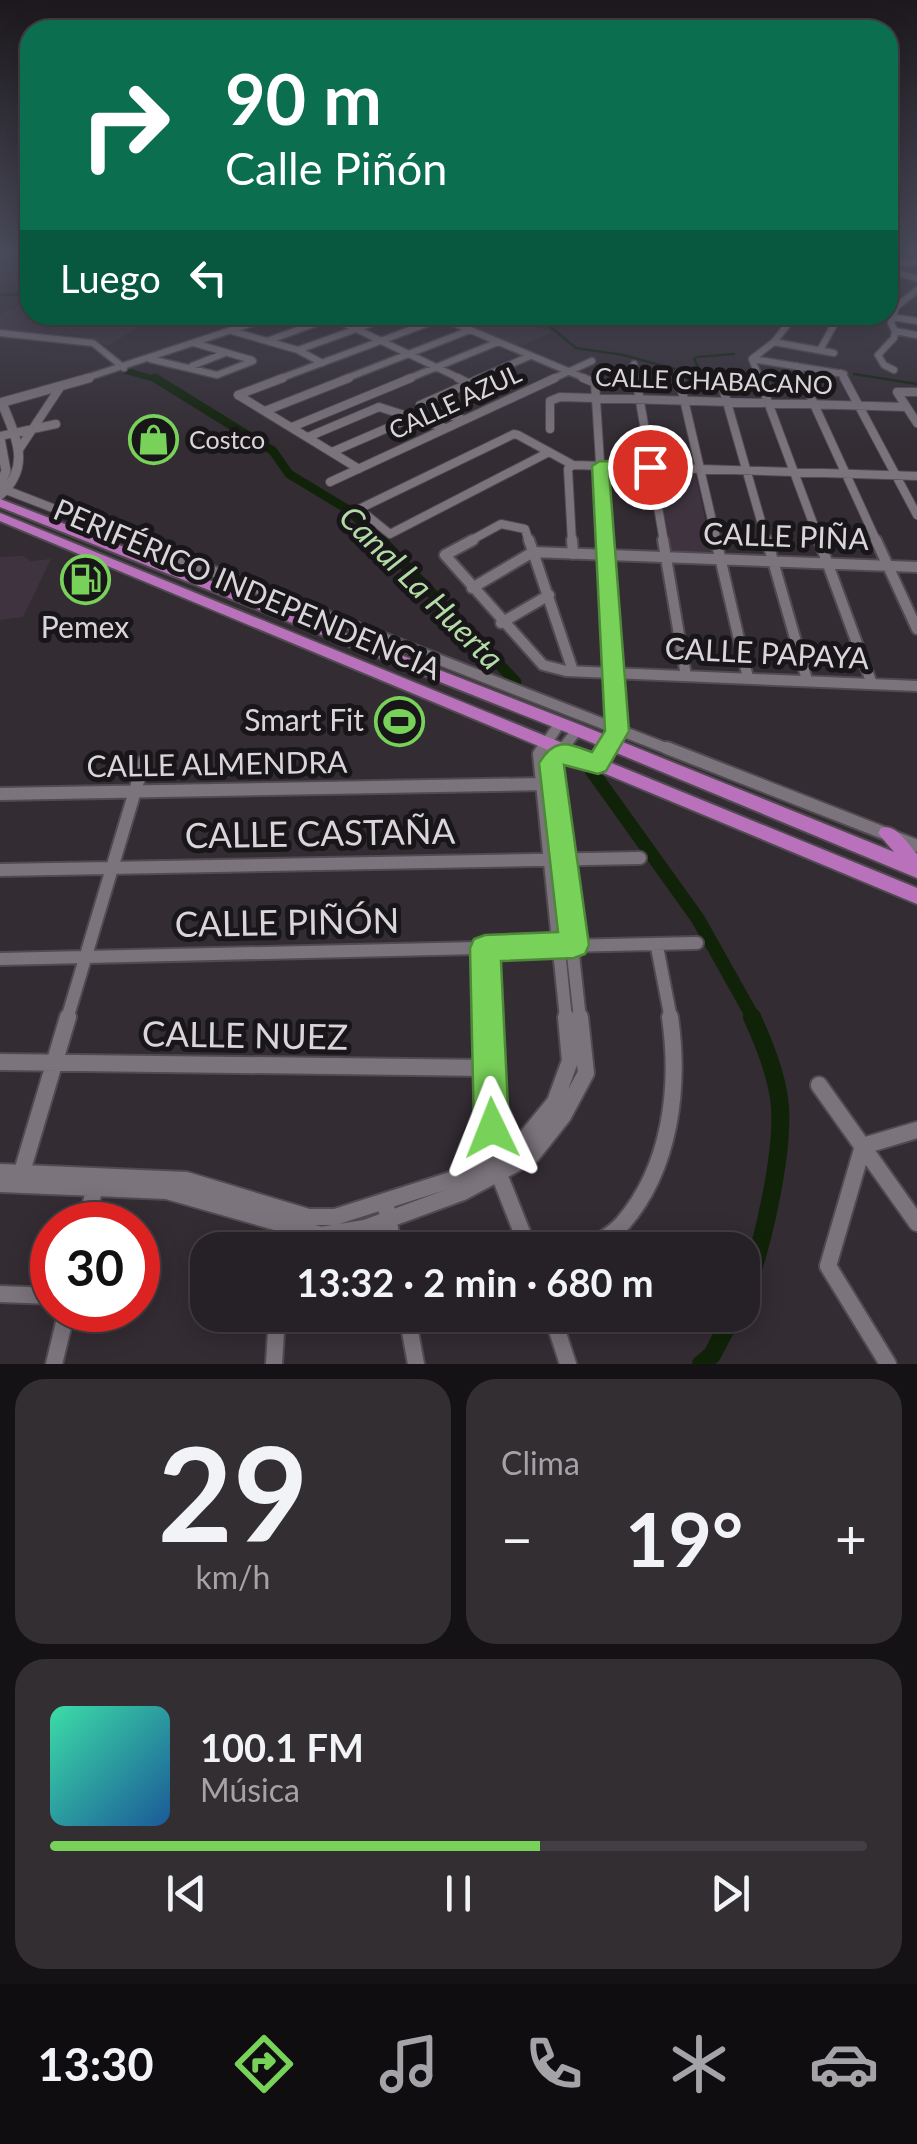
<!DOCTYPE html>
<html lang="es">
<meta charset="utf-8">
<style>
:root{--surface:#262126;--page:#322e32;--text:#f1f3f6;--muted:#a4a3a7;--line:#423e43;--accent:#78d158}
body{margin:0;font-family:Lato,sans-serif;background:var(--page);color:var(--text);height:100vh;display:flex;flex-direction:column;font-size:38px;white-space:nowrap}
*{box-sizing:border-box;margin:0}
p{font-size:32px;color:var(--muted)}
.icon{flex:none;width:55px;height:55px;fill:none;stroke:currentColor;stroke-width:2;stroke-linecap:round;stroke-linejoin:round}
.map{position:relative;height:1364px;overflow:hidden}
.details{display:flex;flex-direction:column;gap:15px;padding:15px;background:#151215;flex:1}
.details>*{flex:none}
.hud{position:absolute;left:20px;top:20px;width:878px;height:305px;border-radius:30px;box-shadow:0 5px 25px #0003,0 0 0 2px var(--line);background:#0b6e4f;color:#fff;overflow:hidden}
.speed{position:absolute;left:30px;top:1202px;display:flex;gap:20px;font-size:50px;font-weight:700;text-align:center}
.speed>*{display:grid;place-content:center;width:130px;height:130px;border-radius:50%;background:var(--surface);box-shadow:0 5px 25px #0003,0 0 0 2px var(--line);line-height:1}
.speed .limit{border:15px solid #d22;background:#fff;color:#111}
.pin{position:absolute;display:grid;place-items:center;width:85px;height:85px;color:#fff;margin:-42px;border:5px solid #fff;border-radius:50%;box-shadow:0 2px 10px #0007}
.me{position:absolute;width:110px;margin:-55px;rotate:358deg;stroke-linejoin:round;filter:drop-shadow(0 0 8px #0008)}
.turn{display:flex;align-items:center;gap:35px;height:210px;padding:0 40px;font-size:45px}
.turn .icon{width:130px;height:130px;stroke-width:2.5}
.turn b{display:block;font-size:70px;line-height:85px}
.then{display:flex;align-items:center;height:95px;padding:0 40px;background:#0003;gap:20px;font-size:38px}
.big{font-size:75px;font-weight:700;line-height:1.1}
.details .card{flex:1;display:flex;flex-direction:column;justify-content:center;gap:15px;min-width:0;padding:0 35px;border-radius:30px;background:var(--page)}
.details .dial{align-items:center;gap:0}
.dial b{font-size:130px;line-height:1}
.song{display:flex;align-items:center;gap:30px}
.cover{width:120px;height:120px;border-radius:15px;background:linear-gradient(135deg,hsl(160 70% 55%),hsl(210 70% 35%))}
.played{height:10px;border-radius:5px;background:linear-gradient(90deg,var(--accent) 60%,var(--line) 60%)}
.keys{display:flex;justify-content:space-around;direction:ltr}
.heat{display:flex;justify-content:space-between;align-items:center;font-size:55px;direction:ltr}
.details .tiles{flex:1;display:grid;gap:15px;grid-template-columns:1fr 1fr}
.card:last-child{grid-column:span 2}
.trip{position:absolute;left:190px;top:1232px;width:570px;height:100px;border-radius:30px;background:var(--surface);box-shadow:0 5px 25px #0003,0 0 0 2px var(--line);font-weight:700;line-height:100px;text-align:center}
.tab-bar{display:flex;height:160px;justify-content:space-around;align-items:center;background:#0f0d0f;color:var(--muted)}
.tab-bar .icon{width:70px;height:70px}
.tab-bar .active{color:var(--accent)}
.tab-bar b{font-size:45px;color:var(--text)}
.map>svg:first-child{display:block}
.built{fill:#3f333f}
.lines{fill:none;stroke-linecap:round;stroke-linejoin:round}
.stream{stroke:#102309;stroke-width:2.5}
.canal-far4{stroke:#102309;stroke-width:6}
.canal-far3{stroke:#102309;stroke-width:9}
.canal-far2{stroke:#102309;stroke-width:11}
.canal-far1{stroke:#102309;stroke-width:14}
.canal{stroke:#102309;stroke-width:18}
.minor-far4-casing{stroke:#504b50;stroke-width:9}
.minor-far3-casing{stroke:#504b50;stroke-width:10}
.minor-far2-casing{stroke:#504b50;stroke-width:14}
.minor-far1-casing{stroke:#504b50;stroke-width:16}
.minor-casing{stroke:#504b50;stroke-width:20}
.tertiary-far1-casing{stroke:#504b50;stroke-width:9}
.tertiary-casing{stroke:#504b50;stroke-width:11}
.trunk-casing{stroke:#504b50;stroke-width:4}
.minor-far4{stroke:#7c747c;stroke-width:6}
.minor-far3{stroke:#7c747c;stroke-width:8}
.minor-far2{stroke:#7c747c;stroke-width:10}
.minor-far1{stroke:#7c747c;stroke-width:12}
.minor{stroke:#7c747c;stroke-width:16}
.tertiary-far1{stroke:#7c747c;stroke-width:6}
.tertiary{stroke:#7c747c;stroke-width:9}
.trunk{fill:#ba71bc;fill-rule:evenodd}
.route{fill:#78d158;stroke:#4e8839;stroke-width:2.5}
.labels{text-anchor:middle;stroke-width:10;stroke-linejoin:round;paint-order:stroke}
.far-street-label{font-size:25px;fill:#dad5da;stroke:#191619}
.far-poi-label{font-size:25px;fill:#dad5da;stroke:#191619;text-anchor:start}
.street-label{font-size:30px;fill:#dad5da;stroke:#191619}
.poi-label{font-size:30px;fill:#dad5da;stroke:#191619}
.water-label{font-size:32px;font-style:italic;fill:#b3dba6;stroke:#191619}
.near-street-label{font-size:35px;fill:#dad5da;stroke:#191619}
</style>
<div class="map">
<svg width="917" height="1364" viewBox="0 0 917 1364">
<rect width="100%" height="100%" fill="#332c33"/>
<path class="built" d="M30,302v13h127l-49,31 -27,-10 -81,-6v-16z
M461,315h39l52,17 -34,15 -71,-30z
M657,470l38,2 17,80 -42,-1z
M23,556l8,5 20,-2 -28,58 -23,3v-63z"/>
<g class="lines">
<path class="stream" d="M0,295l30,-1
M508,315l39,9 29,24 47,7 59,16 17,-2 -5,-10 3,-2 37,-3
M854,374l63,10"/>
<path class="canal-far4" d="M126,371l33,9"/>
<path class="canal-far3" d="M155,378l118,73 16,23 58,35 36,33"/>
<path class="canal-far2" d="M381,540l135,142"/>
<path class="canal-far1" d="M592,771l106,148 56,100"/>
<path class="canal" d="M742,1297c20,-43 44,-152 37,-199 -4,-28 -15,-55 -27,-81
M701,1364l11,-9 21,-40"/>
<defs>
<path id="minor-far4" d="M888,254h4
M888,264l29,-2
M23,279l2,-25
M327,315l136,65
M435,315l154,65
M820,315l29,5
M892,317l25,4
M232,331l66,19 24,13
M895,331l-4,-8 5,-16 21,-17
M895,331l22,4
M0,333l93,10 31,25
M267,341l69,-25
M774,342l60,11
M194,343l58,17
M298,350l97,-35
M820,350l18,-32
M753,358l21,-16 21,-27
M150,359l67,16 36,-14
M752,359l8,21
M752,359l92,15
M634,364l3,16
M192,366l33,-13
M797,366l7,14
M894,370l-10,-5 -6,-10 16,-17 1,-7
M678,373l2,7
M841,373l4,7
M276,380l166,-62
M342,380l128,-50
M405,380l93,-38
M475,380l55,-24
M550,380l42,-19"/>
<path id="minor-far3" d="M458,378l10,5
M583,378l12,5 10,159
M636,378l28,164
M679,378l38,164
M759,378l61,164
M802,378l75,164
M844,378l73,137
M722,385l45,157
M917,392h-20l20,31
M238,395l45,-17
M238,395l121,74
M420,405l61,-27
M421,405l43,15
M265,411l84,-33
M292,427l119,-49
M550,429v-28l10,-4 346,10
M0,436l56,-12
M308,437l71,-30 66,21
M20,448l41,-62
M332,452l81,-35
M549,452l-159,82 -31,-25 155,-75 4,1 55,30
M569,468l4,-3 344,11
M568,469l4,73
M330,482l225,-104
M1,488l139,54
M468,542l33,-18 24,5 4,13"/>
<path id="minor-far2" d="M133,540l540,211
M473,540l-28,15 98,110 23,6 351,15
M529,540l44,131
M572,540l1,14
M605,540l12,191 -12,20
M663,540l23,136
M716,540l32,138
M767,540l40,140
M819,540l53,144
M876,540l41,89
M472,588l61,-36 384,15
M501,623l48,-28
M541,751l19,-28
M561,751l16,-21"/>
<path id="minor-far1" d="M543,748l-4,6 27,265
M563,748l-11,15 28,256
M667,748l250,98
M597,765l10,-17
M0,794l544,-10
M0,870l640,-12
M657,947l14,72
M485,948l3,71
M0,959l697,-16
M67,1019l77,-258"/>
<path id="minor" d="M488,1017l5,142 36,91
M0,1062l489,6
M819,1085l98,138
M0,1172l186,8 122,37h27l125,-40 63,-36 32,-39 15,-41 -4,-44
M21,1175l47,-158
M0,1184l167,7 154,44 44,-7 98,-36 69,-37 31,-39 23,-43 -6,-56
M385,1201l9,49
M86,1225l9,-39
M282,1250l2,-23
M585,1250c13,-8 28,-15 38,-27 48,-56 57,-136 47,-206
M0,1294l52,2
M407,1315l9,49
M552,1315l16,49
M54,1364l13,-54
M274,1364l3,-49
M888,1364l-60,-98 35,-120 54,-16"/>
<path id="tertiary-far1" d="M888,271l29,7
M80,380l197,-65"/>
<path id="tertiary" d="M0,403l89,-25
M0,438l6,33 -6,13
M0,495c32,-29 16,-57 2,-92"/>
<path id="trunk" d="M0,499l80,31 6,-3 35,2 2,3 -6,4 -24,-1 490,191 311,126 -16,-19 3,-5c15,-5 26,15 36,26v24l-346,-144 -571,-227z
M0,513l917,375v16l-917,-383z"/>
</defs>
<use href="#minor-far4" class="minor-far4-casing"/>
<use href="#minor-far3" class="minor-far3-casing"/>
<use href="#minor-far2" class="minor-far2-casing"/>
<use href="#minor-far1" class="minor-far1-casing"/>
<use href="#minor" class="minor-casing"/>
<use href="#tertiary-far1" class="tertiary-far1-casing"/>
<use href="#tertiary" class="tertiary-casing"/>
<use href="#trunk" class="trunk-casing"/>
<use href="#minor-far4" class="minor-far4"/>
<use href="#minor-far3" class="minor-far3"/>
<use href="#minor-far2" class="minor-far2"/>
<use href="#minor-far1" class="minor-far1"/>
<use href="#minor" class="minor"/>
<use href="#tertiary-far1" class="tertiary-far1"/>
<use href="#tertiary" class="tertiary"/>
<use href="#trunk" class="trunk"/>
</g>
<linearGradient id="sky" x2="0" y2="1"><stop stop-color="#1c181c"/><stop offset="0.57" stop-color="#4a4b5b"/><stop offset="1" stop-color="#4a4b5b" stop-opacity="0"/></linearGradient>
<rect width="917" height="445" fill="url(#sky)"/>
<path class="route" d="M600,461l50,1 9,5 -9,5 -41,-1 20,260 -23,40 -8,3 -34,-9 25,180 -4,9 -11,4 -73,3 8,167 -5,13 -12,5 -12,-5 -6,-13 -4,-180 4,-9 11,-4 73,-3 -19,-169c16,-26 28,-20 53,-11l13,-21 -13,-265z"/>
<defs>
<symbol id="shop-ring" viewBox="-11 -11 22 22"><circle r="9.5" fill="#191619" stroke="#78d158" stroke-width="1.5"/><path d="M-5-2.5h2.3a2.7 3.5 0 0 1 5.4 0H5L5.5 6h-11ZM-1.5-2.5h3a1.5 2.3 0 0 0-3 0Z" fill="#78d158"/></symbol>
<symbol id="fuel-ring" viewBox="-11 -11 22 22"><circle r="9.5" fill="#191619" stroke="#78d158" stroke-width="1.5"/><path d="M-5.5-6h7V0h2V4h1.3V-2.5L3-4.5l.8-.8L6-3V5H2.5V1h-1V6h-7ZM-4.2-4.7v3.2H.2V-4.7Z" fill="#78d158"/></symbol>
<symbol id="stadium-ring" viewBox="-11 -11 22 22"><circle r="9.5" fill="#191619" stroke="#78d158" stroke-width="1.5"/><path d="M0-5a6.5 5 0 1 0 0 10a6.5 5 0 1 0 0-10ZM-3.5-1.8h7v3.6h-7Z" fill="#78d158"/></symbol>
</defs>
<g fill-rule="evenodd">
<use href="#shop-ring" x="126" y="412" width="55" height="55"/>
<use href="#fuel-ring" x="58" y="552" width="55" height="55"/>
<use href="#stadium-ring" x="372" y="694" width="55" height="55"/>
</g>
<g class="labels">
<g class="far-street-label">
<text transform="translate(714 381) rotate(2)" y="9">CALLE CHABACANO</text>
<text transform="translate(455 402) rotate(-25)" y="9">CALLE AZUL</text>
</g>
<g class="far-poi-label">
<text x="189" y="449">Costco</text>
</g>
<g class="street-label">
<text transform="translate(786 537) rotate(2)" y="10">CALLE PIÑA</text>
<text transform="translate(247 590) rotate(23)" y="10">PERIFÉRICO INDEPENDENCIA</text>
<text transform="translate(767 654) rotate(3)" y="10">CALLE PAPAYA</text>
<text transform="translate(217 765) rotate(-1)" y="10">CALLE ALMENDRA</text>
</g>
<g class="poi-label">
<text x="85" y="638">Pemex</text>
<text x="364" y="731" text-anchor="end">Smart Fit</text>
</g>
<g class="water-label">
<text transform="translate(421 588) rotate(45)" y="11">Canal La Huerta</text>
</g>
<g class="near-street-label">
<text transform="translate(320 834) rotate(-1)" y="12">CALLE CASTAÑA</text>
<text transform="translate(287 923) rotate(-1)" y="12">CALLE PIÑÓN</text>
<text transform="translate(245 1036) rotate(1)" y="12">CALLE NUEZ</text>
</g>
</g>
</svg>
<div class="speed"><div class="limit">30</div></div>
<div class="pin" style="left:650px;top:467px;background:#d93025"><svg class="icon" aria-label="arrive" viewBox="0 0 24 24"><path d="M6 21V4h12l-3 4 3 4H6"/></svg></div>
<svg class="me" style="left:492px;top:1128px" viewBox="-20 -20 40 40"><path d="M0-17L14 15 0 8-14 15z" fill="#78d158" stroke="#fff" stroke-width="4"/></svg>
<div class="trip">13:32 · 2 min · 680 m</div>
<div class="hud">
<div class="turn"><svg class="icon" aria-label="right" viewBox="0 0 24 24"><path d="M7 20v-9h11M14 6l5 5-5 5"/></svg><div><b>90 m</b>Calle Piñón</div></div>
<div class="then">Luego<svg class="icon" aria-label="left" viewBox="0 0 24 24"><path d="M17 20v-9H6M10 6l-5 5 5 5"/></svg></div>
</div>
</div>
<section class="details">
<div class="tiles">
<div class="card dial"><b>29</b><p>km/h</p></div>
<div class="card"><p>Clima</p>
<div class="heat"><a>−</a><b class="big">19°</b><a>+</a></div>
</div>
<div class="card">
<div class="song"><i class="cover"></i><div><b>100.1 FM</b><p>Música</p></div></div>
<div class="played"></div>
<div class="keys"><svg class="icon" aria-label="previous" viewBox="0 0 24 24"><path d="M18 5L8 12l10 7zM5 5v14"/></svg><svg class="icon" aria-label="pause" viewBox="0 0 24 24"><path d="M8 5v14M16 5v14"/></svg><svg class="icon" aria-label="next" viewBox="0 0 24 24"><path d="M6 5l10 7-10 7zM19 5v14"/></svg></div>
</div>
</div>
</section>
<nav class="tab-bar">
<b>13:30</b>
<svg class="icon active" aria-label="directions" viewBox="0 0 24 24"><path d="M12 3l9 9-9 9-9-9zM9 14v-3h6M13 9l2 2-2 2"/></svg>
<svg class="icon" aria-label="music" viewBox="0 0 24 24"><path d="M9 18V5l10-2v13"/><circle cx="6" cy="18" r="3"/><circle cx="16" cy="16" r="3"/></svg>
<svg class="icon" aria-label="phone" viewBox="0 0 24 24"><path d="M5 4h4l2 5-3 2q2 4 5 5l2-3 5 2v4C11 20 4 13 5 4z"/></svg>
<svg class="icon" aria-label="climate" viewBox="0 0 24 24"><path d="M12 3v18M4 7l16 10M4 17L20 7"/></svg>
<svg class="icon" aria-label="car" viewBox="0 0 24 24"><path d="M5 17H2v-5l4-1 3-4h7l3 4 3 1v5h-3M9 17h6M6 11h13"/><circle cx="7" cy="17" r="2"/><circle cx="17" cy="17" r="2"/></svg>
</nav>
